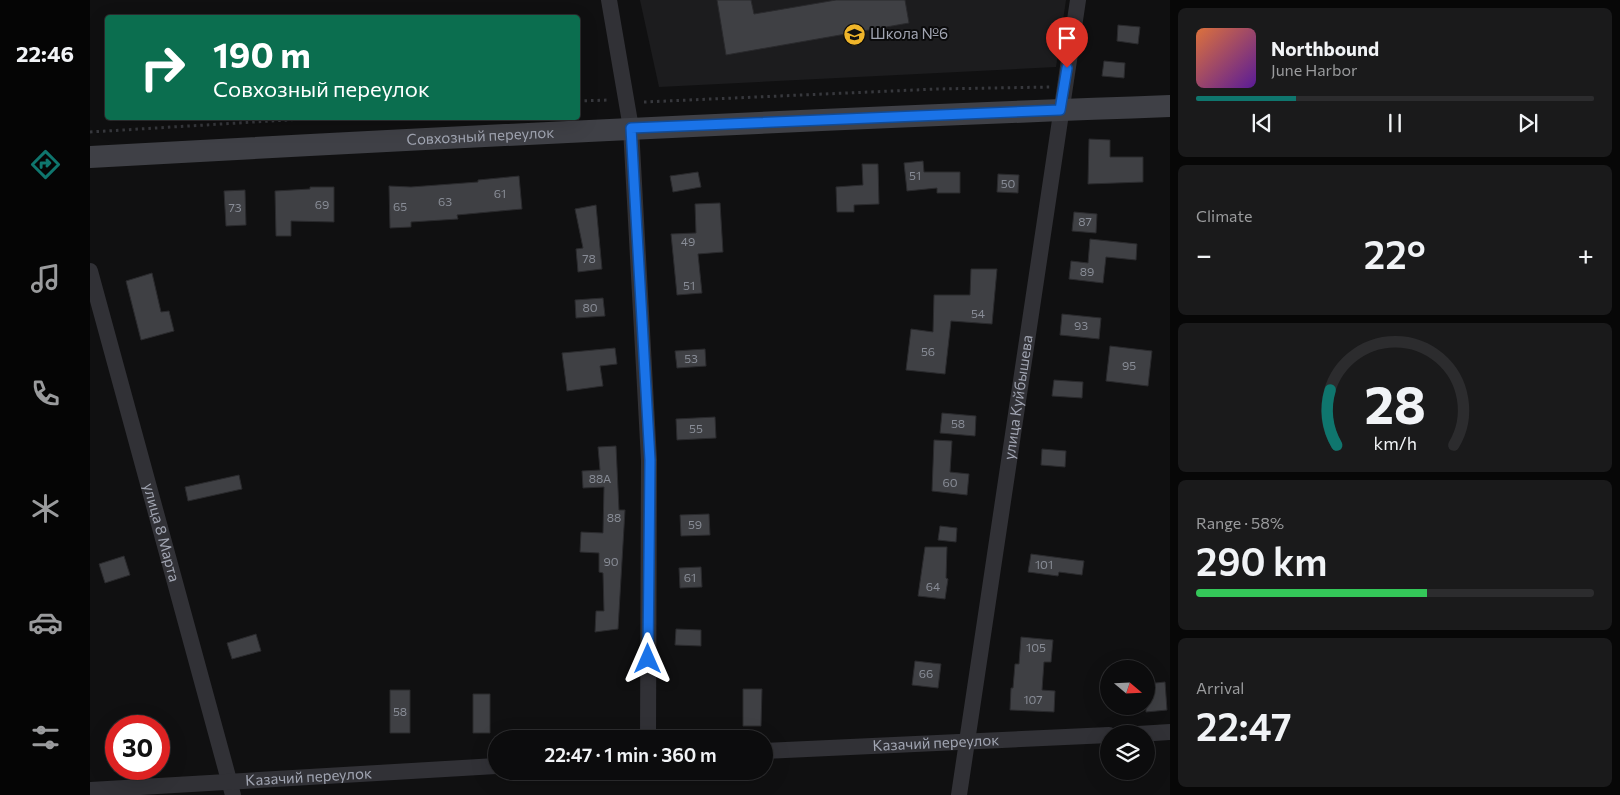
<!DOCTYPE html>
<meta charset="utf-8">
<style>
:root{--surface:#0c0c0d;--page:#1a1a1b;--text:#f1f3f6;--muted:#9a9b9d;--line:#2c2c2e;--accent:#0f766e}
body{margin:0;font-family:Commissioner,sans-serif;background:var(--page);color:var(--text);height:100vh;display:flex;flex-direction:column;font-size:19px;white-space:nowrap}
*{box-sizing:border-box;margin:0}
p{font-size:16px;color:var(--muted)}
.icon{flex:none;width:28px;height:28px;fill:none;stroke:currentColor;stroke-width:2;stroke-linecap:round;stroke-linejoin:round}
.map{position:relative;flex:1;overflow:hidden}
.panel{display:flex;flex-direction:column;gap:8px;padding:8px;background:#070707;width:450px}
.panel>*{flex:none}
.top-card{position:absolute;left:15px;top:15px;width:475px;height:105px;border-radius:5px;box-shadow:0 5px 20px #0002,0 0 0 1px var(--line);background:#0b6e4f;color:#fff;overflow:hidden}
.needle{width:32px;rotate:109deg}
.tools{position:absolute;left:1010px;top:660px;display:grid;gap:10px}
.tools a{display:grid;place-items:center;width:55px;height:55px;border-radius:50%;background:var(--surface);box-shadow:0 5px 20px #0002,0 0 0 1px var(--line);font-size:25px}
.speed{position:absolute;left:15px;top:715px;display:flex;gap:10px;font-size:25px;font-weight:700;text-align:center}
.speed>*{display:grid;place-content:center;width:65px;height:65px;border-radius:50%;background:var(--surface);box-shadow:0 5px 20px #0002,0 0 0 1px var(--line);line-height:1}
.speed .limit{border:8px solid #d22;background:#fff;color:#111}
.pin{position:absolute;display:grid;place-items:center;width:42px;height:42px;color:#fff;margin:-51px -21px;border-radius:50% 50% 50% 0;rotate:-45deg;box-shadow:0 0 5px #0007}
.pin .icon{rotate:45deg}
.me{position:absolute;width:55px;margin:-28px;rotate:0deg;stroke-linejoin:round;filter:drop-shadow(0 0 4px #0008)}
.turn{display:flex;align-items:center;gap:18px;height:105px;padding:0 25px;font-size:22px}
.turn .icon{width:65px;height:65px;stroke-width:2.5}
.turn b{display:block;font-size:35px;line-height:42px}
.big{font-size:38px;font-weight:600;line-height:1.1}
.panel .widget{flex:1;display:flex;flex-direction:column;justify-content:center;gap:8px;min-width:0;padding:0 18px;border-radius:8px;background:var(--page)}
.panel .dial{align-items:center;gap:0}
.dial svg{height:130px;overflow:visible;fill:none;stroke:var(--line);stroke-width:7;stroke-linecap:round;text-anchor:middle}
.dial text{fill:var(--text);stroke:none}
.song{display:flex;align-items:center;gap:15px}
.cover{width:60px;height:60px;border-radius:8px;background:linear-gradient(135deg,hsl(20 70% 55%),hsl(270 70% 35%))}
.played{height:5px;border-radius:2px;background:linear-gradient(90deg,var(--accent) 25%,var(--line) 25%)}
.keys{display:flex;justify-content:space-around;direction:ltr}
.heat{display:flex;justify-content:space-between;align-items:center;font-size:28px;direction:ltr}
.charge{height:8px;border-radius:4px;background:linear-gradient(90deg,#34c759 58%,var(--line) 0)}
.trip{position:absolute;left:398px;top:730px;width:285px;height:50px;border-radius:25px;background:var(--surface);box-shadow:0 5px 20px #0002,0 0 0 1px var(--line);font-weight:600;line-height:50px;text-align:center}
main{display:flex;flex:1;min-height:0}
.tab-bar{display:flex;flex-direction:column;width:90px;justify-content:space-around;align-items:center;background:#050505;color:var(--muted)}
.tab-bar .icon{width:35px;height:35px}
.tab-bar .current{color:var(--accent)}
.tab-bar b{font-size:22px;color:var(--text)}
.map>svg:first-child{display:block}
.built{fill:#1c1c1e}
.building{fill:#3f4044;stroke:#2a2a2d}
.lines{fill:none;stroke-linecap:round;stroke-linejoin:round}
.path{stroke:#37383d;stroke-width:3;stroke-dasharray:2.5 4;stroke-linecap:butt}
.street{stroke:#313136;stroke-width:16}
.secondary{stroke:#3f4046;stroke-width:22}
.route-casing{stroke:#114b97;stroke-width:12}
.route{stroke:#1a73e8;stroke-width:9}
.labels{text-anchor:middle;stroke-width:4;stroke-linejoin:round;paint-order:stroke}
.number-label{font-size:12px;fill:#888c96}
.poi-label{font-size:15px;fill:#a1a5b2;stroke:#0b0b0c;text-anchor:start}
.street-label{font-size:15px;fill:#a1a5b2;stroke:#0b0b0c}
</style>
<main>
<nav class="tab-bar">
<b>22:46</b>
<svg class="icon current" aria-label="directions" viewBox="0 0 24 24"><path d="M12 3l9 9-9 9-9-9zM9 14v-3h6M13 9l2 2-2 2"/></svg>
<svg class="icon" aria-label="music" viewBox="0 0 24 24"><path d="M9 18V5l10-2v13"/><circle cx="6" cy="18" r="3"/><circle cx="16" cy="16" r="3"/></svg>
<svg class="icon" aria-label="phone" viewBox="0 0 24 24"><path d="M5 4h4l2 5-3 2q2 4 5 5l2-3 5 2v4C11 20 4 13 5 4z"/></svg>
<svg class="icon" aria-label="climate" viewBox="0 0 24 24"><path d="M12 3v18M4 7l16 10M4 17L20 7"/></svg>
<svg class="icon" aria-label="car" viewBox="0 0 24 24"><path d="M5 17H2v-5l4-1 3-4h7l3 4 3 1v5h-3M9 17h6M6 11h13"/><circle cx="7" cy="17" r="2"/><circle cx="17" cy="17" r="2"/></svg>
<svg class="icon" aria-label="filters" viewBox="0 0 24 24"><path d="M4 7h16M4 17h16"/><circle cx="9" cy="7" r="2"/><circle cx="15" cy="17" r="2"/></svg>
</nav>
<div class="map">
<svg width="1080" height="795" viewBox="0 0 1080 795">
<rect width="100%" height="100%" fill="#101011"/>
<path class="built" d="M550,0h426l-10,67 -397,20z"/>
<path class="building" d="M627,0h34l3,14 82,-14h69l4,23 -183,32z
M1028,25l22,2 -2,17 -21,-3z
M1014,61l21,2 -1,15 -22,-2z
M999,139l21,1v17h33v25l-55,2z
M833,161l1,11h36v21h-23v-5l-30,3 -3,-28z
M772,164h16l1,40 -25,1v7h-17l-1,-25 27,-2z
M608,172l3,15 -28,5 -3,-16z
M908,174l21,1 -1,18 -21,-1z
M429,176l3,33 -65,6 1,4 -47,3v5l-21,1 -1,-42 22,1 67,-5v-2z
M220,187h24v35l-43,-1v15h-15l-1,-45 35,-2z
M155,190l1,35 -20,1 -2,-35z
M630,203l3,49 -25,2 4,39 -25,2 -6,-61 25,-1 -1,-29z
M506,205l6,64 -24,3 -2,-23 7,-1 -8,-39z
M984,212l23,2 -1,19 -24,-2z
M1000,239l47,5 -1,16 -30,-3 -3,26 -34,-4 2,-18 17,2z
M881,269h26l-5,55 -41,-3 -6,53 -39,-4 5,-41 22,3 1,-37h36z
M62,273l9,39 8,-1 5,20 -33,9 -15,-59z
M513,298l2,18 -29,2 -1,-18z
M972,314l39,4 -2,21 -39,-4z
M1020,346l42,5 -4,35 -42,-5z
M525,348l2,16 -17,2 3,20 -36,5 -5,-38z
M615,349l1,17 -29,2 -2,-17z
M964,380l29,2 -1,16 -30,-2z
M852,413l34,3 -1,20 -35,-3z
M625,417l1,21 -39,2 -1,-21z
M844,440l18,1 -2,31 19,2 -2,21 -35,-4z
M526,446l3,64h6l-7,119 -23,3 1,-21h8l-1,-38 -4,-1v-19l-19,-1 1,-20 22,1 1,-46 -21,1 -1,-17 18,-1 -2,-23z
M952,449l24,2 -1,16 -24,-2z
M149,475l3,14 -54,12 -3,-14z
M619,514l1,21 -29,1 -1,-21z
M850,526l17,2 -1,14 -18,-2z
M835,547h22l-1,31 2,1 -3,20 -27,-3z
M941,554l53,7 -2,14 -23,-3 -1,4 -30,-4z
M34,556l6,19 -25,8 -6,-19z
M611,567l1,20 -22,1 -1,-20z
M586,629l25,1v16l-26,-1z
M166,634l5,17 -29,8 -5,-16z
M931,637l32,3 -2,22h-7l-2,28 13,1 -1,21 -44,-2 1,-22h2l2,-24h4z
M825,661l26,3 -3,24 -26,-3z
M1075,682l2,28 -21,2v-28z
M653,689h19l-1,37h-18z
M300,690h20v43h-20z
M383,694h17v39h-17z"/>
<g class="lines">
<path class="path" d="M488,101l32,-1
M554,102l293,-13 113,-2
M0,132l230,-14"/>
<g class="street">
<path d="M519,0l22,128 18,332 -1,279"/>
<path id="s1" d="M0,271l143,524"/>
<path d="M1048,734l32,-2"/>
<path id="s2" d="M674,751l345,-16"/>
<path id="s3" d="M0,790l406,-24"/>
<path id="s4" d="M869,795l119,-795"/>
</g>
<path class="secondary" id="s5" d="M0,157c360,-20 720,-38 1080,-51"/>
</g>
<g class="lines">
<defs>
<path id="route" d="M558,659l2,-199 -19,-332 429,-18 7,-42"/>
</defs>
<use href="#route" class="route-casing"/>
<use href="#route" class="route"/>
</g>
<defs>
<symbol id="school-disc" viewBox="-11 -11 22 22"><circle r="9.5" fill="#efb52a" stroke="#0b0b0c"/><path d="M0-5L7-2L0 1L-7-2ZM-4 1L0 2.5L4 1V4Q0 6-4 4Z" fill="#111"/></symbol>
</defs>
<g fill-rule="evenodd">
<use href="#school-disc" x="752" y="22" width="25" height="25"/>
</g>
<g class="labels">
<g class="number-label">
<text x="825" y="180">51</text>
<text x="918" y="188">50</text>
<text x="410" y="198">61</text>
<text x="355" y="206">63</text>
<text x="232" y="209">69</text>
<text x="310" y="211">65</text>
<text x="145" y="212">73</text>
<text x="995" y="226">87</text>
<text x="598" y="246">49</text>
<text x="499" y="263">78</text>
<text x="997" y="276">89</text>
<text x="599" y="290">51</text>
<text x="500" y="312">80</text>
<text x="888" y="318">54</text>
<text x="991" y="330">93</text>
<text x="838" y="356">56</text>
<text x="601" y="363">53</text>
<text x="1039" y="370">95</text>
<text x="868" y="428">58</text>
<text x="606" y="433">55</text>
<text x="510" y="483">88А</text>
<text x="860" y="487">60</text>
<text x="524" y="522">88</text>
<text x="605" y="529">59</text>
<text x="521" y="566">90</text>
<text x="954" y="569">101</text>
<text x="600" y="582">61</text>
<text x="843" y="591">64</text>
<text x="946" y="652">105</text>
<text x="836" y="678">66</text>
<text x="943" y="704">107</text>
<text x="310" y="716">58</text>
</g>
<g class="poi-label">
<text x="780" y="39">Школа №6</text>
</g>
<g class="street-label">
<text dy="5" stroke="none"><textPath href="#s5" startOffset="391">Совхозный переулок</textPath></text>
<text dy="5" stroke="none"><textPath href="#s4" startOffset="402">улица Куйбышева</textPath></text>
<text dy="5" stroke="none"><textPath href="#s1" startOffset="271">улица 8 Марта</textPath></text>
<text dy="5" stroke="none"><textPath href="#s2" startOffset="172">Казачий переулок</textPath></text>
<text dy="5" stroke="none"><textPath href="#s3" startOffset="219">Казачий переулок</textPath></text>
</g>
</g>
</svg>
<div class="tools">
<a><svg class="needle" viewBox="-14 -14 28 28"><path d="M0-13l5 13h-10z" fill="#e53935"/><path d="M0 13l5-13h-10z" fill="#9a9b9d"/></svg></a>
<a><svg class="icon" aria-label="layers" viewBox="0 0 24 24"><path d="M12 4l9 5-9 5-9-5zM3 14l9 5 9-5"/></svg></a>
</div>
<div class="speed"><div class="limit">30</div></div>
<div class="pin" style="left:977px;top:68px;background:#d93025"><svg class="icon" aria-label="arrive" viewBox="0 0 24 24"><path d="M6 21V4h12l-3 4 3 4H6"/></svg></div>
<svg class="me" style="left:558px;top:659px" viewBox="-20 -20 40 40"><path d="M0-17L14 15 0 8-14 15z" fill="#1a73e8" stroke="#fff" stroke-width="4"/></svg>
<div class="trip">22:47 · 1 min · 360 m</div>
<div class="top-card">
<div class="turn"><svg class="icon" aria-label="right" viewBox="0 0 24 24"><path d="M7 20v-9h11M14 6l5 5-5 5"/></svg><div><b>190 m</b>Совхозный переулок</div></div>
</div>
</div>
<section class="panel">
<div class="widget">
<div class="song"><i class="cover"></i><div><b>Northbound</b><p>June Harbor</p></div></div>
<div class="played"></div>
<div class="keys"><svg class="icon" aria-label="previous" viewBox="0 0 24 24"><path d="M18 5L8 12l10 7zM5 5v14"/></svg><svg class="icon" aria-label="pause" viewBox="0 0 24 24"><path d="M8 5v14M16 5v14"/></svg><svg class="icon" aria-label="next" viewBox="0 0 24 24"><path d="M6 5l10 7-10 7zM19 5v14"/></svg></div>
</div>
<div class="widget"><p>Climate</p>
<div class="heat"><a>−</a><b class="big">22°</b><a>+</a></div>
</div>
<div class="widget dial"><svg viewBox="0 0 100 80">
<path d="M14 69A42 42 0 1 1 86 69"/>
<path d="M14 69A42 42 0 0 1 10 35" stroke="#0f766e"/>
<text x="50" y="56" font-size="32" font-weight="700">28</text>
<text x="50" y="72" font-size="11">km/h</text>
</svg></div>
<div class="widget"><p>Range · 58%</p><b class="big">290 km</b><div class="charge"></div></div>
<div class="widget"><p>Arrival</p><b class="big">22:47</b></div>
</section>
</main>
